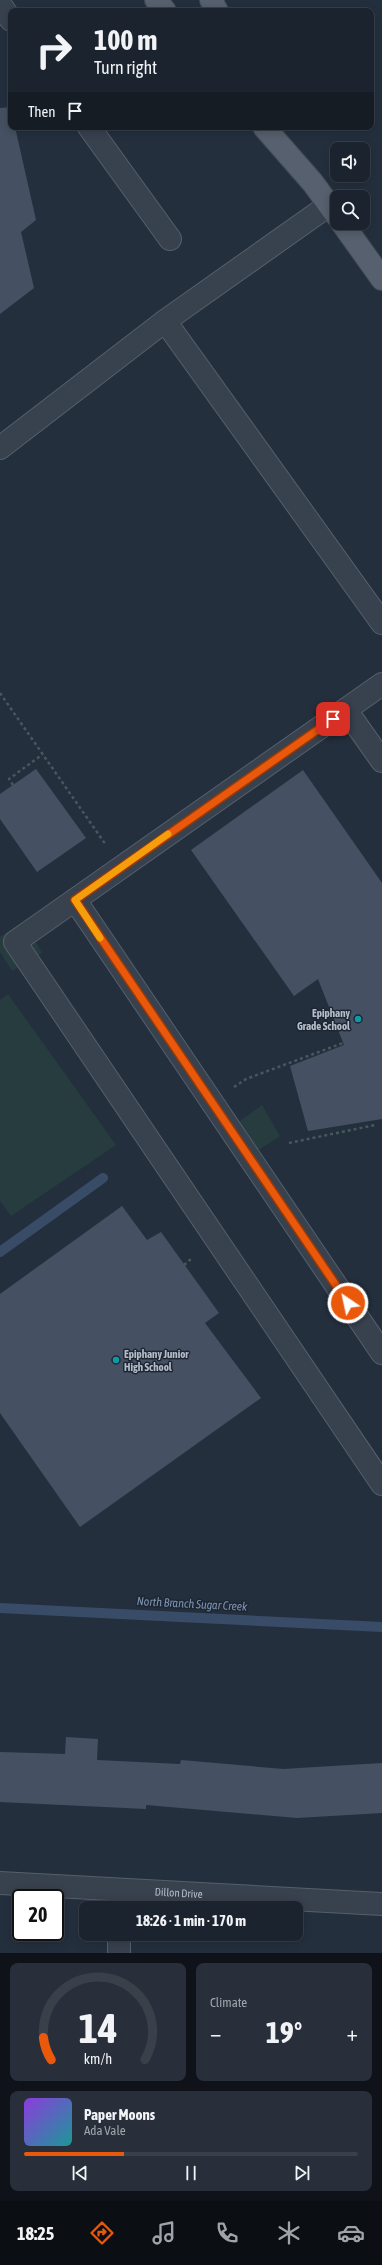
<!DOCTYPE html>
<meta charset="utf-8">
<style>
:root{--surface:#1b232e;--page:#282f3a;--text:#f1f3f6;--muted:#a0a4aa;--line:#39404a;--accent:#ea580c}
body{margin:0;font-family:"Asap Condensed",sans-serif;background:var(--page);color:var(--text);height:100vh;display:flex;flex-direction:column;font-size:15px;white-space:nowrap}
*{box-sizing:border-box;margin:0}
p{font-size:13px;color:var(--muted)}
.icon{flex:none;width:22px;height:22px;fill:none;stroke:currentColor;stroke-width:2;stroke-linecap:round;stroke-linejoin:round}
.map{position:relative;height:1953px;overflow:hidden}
.panel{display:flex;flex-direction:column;gap:10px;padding:10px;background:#0f1319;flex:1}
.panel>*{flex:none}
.hud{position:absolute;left:8px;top:8px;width:366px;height:122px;border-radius:8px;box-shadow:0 2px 10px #0003,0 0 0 1px var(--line);background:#1b232e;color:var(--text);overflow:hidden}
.fabs{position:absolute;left:330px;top:142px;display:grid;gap:8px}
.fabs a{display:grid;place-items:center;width:40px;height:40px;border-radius:8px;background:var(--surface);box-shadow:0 2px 10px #0003,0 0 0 1px var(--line);font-size:20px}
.speed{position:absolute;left:12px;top:1889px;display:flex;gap:8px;font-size:20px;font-weight:700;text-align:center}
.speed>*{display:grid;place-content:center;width:52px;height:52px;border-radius:50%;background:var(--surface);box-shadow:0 2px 10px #0003,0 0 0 1px var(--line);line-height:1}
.speed .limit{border:2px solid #111;border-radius:6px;background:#fff;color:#111}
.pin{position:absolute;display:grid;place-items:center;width:34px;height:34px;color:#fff;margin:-17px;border-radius:8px;box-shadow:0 2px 6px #0006}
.me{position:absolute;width:44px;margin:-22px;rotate:326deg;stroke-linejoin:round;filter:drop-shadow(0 0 3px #0008)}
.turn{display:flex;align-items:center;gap:14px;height:84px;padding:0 20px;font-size:18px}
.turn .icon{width:52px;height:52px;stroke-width:2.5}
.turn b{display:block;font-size:28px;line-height:34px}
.then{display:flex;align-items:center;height:38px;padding:0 20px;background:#0003;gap:8px;font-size:15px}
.big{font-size:30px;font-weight:700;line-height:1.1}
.panel .tile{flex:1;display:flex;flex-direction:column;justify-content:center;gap:6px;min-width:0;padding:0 14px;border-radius:8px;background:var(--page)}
.panel .dial{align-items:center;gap:0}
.dial svg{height:104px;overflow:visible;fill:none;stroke:var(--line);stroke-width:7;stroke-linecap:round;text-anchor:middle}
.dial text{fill:var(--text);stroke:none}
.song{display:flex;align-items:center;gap:12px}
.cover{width:48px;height:48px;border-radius:6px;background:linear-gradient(135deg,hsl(270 70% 55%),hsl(180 70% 35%))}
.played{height:4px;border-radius:2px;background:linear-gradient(90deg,var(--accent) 30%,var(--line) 30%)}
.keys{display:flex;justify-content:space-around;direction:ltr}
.heat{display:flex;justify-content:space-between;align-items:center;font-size:22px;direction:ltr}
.panel .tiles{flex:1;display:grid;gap:10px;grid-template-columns:1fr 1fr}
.tile:last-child{grid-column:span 2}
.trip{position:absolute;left:79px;top:1901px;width:224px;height:40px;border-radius:8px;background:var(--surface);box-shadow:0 2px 10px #0003,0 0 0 1px var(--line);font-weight:700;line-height:40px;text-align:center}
.dock{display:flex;height:64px;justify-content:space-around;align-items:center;background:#0b0e12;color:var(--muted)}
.dock .icon{width:28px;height:28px}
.dock .current{color:var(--accent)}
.dock b{font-size:18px;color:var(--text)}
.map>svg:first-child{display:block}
.green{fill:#263c3f}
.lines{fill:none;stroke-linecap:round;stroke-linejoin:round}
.stream{stroke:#394c67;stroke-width:10}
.building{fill:#455162}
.minor-casing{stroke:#565f6c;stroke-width:24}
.major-casing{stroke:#414a57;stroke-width:24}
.path{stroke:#44595c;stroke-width:2.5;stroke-dasharray:3 3;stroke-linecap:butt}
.minor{stroke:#38414e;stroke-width:22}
.major{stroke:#56606e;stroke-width:22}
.route-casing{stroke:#983908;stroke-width:10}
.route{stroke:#ea580c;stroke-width:7}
.slow{stroke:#f59e0b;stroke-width:7}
.culture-dot{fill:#0f9aa8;stroke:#1d2633;stroke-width:1.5}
.labels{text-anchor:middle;stroke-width:3;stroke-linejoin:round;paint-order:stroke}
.poi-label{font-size:11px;font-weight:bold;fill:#b4bcc9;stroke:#1d2633;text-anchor:end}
.street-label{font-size:11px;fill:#b4bcc9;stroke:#1d2633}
.water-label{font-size:12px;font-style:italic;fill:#7c92b1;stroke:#1d2633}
</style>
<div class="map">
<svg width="382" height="1953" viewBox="0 0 382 1953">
<rect width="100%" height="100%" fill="#242f3e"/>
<path class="green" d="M24,921l18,32 -30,18 -12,-19v-15z
M8,994l108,151 -105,71 -11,-15v-201z
M262,1105l18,31 -29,19 -18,-29z"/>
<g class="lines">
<path class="stream" d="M0,1252l103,-74
M0,1608l382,19"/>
</g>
<path class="building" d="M11,107v20h4l21,93 -15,12 13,56 -34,26v-206z
M36,769l50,69 -49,34 -37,-53v-25z
M303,770l79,113v236l-74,12 -18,-65 54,-21 -26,-66 -24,17 -103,-146z
M122,1206l25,34 14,-8 58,81 -14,10 56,75 -181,129 -80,-114v-119z
M66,1737l32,2 -1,21 83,4 1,-4 102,9 99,-6v50l-85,5 -151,-13v4l-146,-7v-50l65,2z"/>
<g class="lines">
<defs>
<g id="minor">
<path d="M0,4l11,16"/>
<path d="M89,127l81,112"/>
<path d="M165,321l217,302"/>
<path d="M0,448l165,-127 164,-116"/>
<path d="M382,684l-367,258 367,542"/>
<path d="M346,710l36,51"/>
<path d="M75,900l307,453"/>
<path id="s1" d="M0,1883l382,21"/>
<path d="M119,1908v-18"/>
<path d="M119,1953v-19"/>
</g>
<path id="major" d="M156,0l9,11
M211,0l6,11
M264,127l49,56 24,33
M342,223l40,56"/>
</defs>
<use href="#minor" class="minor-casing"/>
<use href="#major" class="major-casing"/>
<path class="path" d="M0,693l106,152
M13,785l-4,-6 34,-25
M234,1087l12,-8 97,-36
M289,1143l86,-18
M184,1265l8,-7"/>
<use href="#minor" class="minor"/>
<use href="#major" class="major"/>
</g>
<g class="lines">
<defs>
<path id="route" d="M333,719l-258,181 273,403"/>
</defs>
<use href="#route" class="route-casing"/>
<use href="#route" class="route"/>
<path class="slow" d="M100,938l-25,-38 93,-66"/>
</g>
<g class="culture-dot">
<circle cx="358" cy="1019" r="4"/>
<circle cx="116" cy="1360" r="4"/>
</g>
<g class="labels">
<g class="poi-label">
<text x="350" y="1017">Epiphany<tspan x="350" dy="13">Grade School</tspan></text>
<text x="124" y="1358" text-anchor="start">Epiphany Junior<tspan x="124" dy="13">High School</tspan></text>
</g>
<g class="street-label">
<text dy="4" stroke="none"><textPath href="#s1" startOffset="179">Dillon Drive</textPath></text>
</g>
<g class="water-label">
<text transform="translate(192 1604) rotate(3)" y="4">North Branch Sugar Creek</text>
</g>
</g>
</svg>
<div class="fabs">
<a><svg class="icon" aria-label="sound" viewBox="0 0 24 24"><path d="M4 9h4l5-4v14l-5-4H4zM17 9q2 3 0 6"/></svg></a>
<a><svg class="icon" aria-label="search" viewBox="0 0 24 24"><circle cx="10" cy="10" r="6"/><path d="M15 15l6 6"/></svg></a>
</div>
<div class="speed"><div class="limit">20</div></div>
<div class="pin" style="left:333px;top:719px;background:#d93025"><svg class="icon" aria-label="arrive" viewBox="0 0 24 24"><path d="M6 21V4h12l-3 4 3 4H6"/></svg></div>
<svg class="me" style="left:348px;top:1303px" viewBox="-20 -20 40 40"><circle r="17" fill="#ea580c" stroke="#fff" stroke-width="3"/><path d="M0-11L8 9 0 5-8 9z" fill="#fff"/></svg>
<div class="trip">18:26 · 1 min · 170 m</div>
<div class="hud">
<div class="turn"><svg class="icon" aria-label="right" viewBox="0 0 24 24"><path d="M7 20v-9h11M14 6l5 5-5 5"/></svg><div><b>100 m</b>Turn right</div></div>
<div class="then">Then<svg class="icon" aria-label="arrive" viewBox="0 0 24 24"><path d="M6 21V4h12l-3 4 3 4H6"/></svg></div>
</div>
</div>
<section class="panel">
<div class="tiles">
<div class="tile dial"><svg viewBox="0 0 100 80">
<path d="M14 69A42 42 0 1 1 86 69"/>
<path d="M14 69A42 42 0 0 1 8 52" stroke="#ea580c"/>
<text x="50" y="56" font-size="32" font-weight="700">14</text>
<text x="50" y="72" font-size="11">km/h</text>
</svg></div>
<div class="tile"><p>Climate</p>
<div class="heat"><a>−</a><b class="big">19°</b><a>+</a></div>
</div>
<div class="tile">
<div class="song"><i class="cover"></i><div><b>Paper Moons</b><p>Ada Vale</p></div></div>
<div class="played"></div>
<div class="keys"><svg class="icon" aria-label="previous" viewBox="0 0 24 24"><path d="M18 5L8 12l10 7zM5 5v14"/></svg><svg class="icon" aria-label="pause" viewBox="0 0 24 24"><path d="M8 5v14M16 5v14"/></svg><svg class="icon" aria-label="next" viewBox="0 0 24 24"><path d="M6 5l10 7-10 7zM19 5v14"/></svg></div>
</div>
</div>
</section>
<nav class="dock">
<b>18:25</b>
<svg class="icon current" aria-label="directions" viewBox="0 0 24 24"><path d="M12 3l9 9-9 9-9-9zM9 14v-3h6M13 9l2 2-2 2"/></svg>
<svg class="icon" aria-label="music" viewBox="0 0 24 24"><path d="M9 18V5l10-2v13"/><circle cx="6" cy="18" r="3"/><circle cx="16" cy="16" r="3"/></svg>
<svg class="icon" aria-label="phone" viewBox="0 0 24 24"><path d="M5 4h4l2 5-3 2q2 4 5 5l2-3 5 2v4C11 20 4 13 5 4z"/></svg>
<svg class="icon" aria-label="climate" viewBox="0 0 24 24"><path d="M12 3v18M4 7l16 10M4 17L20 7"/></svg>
<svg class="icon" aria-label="car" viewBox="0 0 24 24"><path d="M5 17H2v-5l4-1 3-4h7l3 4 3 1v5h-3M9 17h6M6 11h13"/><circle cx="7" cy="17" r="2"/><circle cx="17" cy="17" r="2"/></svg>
</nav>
